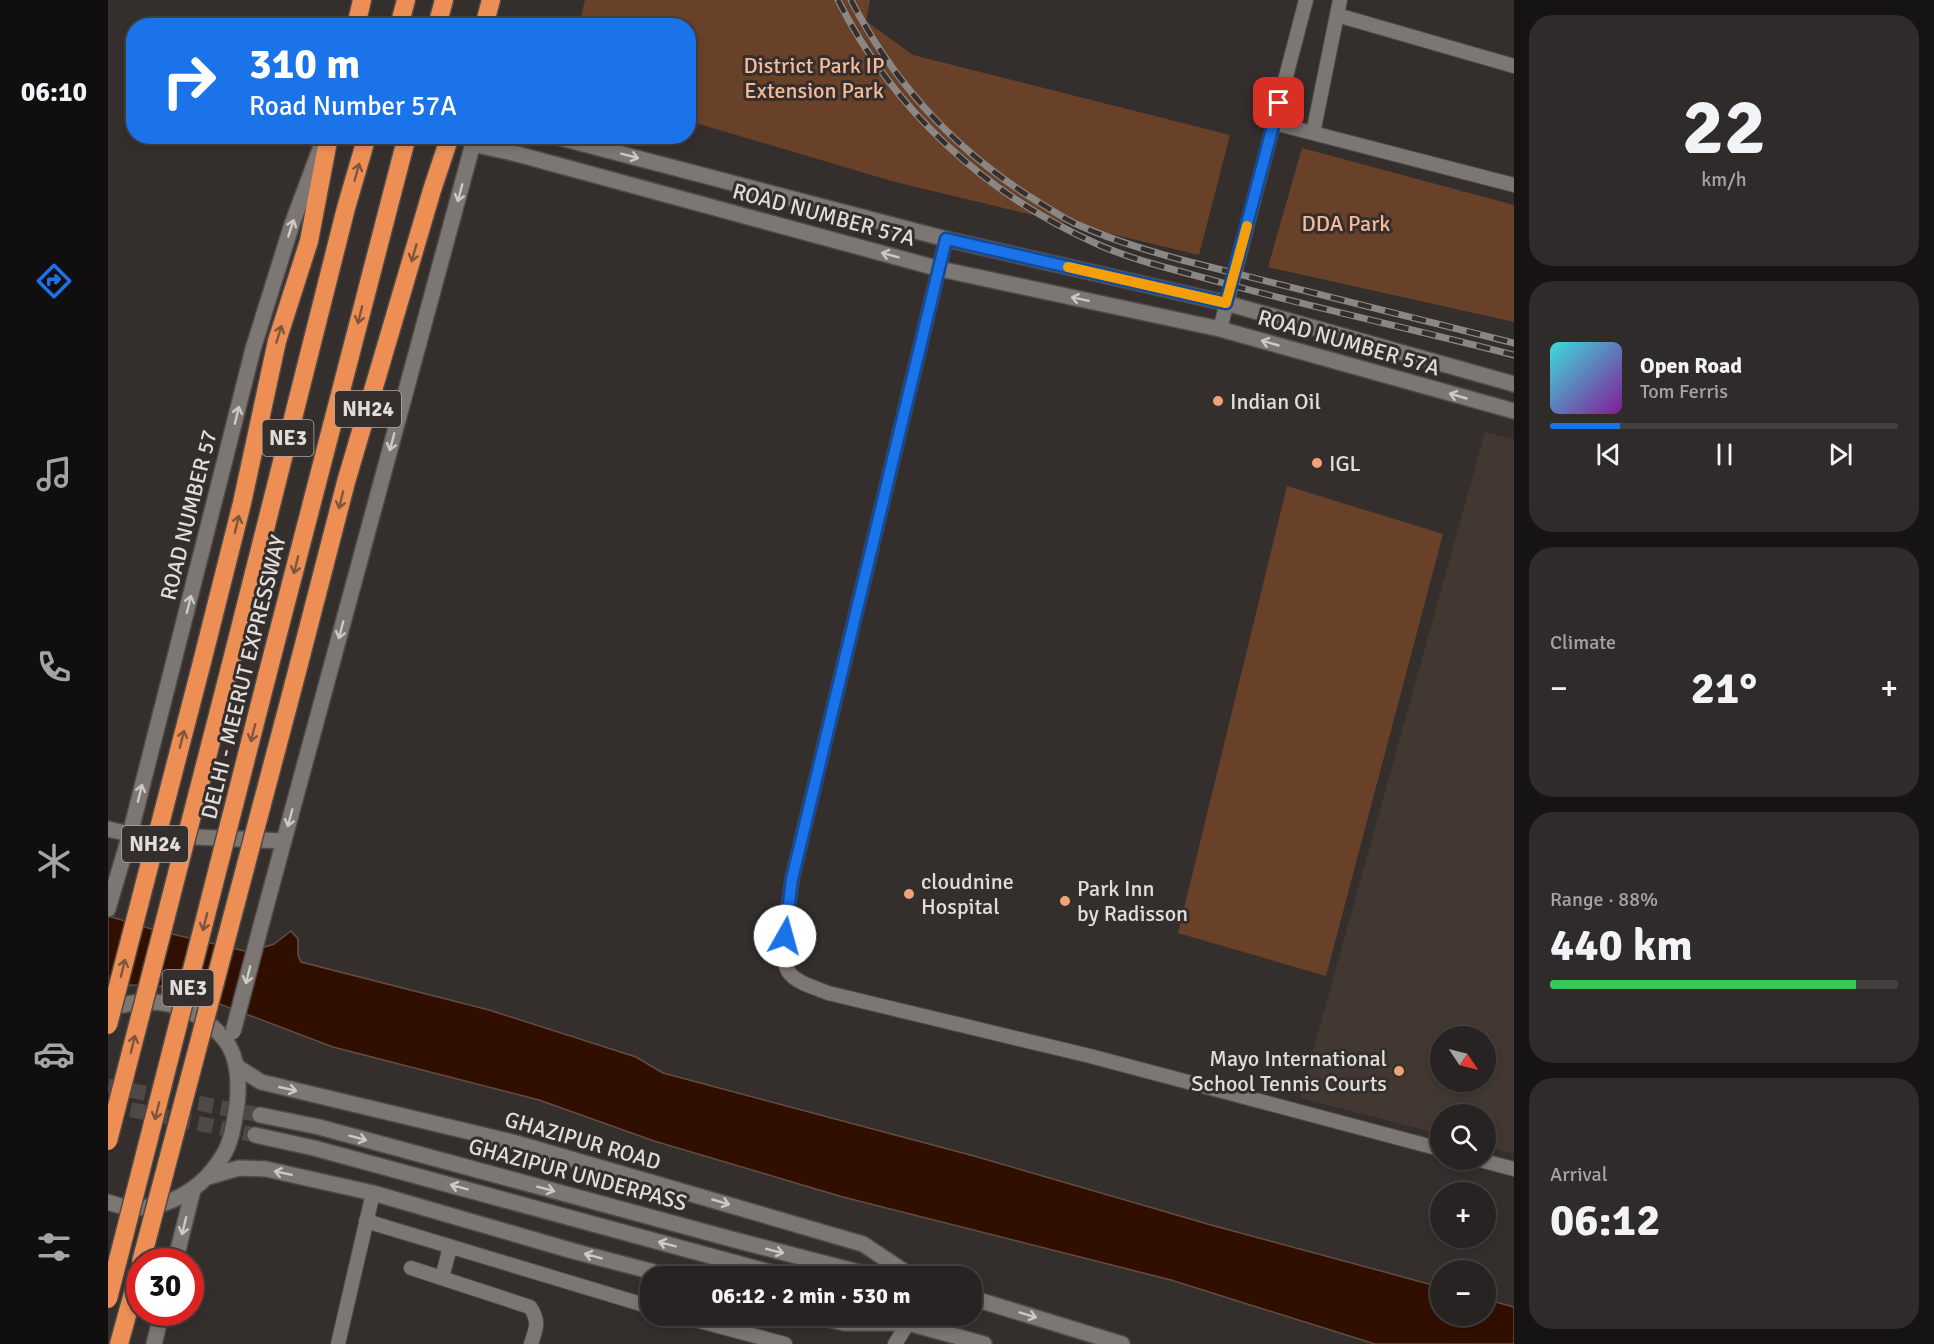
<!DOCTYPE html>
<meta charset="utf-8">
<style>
:root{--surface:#272322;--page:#2f2b2a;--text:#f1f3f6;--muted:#a4a4a5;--line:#434040;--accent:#1a73e8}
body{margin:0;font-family:Signika,sans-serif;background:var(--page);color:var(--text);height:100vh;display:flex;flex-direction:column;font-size:22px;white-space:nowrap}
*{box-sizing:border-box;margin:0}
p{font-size:20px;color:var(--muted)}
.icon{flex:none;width:33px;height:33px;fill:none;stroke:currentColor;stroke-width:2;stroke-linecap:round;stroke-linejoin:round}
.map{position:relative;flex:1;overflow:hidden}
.side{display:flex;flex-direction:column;gap:15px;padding:15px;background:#151313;width:420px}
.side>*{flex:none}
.guide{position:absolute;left:18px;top:18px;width:570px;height:126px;border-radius:24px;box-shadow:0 3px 9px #0003,0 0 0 2px var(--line);background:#1a73e8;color:#fff;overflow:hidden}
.needle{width:39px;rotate:125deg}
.fabs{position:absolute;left:1322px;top:1026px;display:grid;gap:12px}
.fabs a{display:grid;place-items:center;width:66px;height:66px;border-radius:50%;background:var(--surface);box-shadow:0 3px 9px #0003,0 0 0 2px var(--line);font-size:30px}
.speed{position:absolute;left:18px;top:1248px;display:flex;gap:12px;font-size:30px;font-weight:700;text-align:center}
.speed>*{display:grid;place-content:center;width:78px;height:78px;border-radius:50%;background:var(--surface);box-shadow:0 3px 9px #0003,0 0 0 2px var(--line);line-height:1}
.speed .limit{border:9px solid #d22;background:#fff;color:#111}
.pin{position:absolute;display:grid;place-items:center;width:51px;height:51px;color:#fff;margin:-26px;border-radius:12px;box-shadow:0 3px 9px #0006}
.me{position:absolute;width:66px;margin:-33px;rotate:7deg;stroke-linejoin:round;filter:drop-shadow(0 0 4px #0008)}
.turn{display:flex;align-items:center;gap:21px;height:126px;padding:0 24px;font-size:27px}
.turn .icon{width:78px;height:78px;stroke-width:2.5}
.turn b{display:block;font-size:42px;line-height:51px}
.big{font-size:45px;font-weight:800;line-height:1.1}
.side .card{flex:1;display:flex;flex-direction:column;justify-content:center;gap:9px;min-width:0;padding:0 21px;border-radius:24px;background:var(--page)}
.side .dial{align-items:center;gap:0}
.dial b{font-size:78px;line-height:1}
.song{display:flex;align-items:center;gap:18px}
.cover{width:72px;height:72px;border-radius:9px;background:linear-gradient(135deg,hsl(180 70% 55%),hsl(290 70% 35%))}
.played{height:6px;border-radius:3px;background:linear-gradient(90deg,var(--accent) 20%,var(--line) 20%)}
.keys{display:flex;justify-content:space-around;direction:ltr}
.heat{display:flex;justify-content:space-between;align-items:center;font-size:33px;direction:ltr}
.charge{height:9px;border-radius:4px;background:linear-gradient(90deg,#34c759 88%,var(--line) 0)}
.trip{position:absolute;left:532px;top:1266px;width:342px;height:60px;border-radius:24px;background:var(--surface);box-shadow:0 3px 9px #0003,0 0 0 2px var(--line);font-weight:800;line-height:60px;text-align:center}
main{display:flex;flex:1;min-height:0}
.menu{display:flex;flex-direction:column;width:108px;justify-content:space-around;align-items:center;background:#100e0e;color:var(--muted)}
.menu .icon{width:42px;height:42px}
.menu .on{color:var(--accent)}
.menu b{font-size:27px;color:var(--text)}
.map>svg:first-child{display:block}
.built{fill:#423731;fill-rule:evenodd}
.green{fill:#694028}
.water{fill:#300f00;stroke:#654d42;stroke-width:1.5}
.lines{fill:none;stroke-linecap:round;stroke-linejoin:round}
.secondary-tunnel{stroke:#4e4947;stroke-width:15;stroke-dasharray:15 8;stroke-linecap:butt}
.street-casing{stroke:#4f4a48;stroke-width:16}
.secondary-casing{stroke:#4f4a48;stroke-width:18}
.highway-casing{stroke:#4f4a48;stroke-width:21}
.street{stroke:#7d7774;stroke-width:14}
.secondary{stroke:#7d7774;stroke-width:15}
.highway{stroke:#ed8f55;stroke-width:18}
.rail-casing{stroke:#8b8785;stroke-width:7}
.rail{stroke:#342f2d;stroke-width:4.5;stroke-dasharray:14;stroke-linecap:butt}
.secondary-bridge-casing{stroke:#4f4a48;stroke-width:18;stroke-linecap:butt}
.highway-bridge-casing{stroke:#4f4a48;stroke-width:21;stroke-linecap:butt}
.secondary-bridge{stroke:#7d7774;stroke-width:15}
.highway-bridge{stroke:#ed8f55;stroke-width:18}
.oneway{stroke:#ccc9c6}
.oneway2{stroke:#7e553d}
.route-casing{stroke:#114b97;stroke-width:15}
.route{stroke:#1a73e8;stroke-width:10}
.slow{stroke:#f59e0b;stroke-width:10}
.poi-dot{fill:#efa377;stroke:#342f2d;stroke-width:2}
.labels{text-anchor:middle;stroke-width:6;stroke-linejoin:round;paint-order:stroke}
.shield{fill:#342f2d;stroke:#aca9a7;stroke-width:1.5}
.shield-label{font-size:21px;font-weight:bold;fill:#e0dddb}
.park-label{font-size:22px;fill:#f6ba99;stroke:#342f2d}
.street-label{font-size:22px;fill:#e0dddb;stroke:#342f2d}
.poi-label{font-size:22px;fill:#e0dddb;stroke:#342f2d;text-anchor:start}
</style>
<main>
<nav class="menu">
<b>06:10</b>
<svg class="icon on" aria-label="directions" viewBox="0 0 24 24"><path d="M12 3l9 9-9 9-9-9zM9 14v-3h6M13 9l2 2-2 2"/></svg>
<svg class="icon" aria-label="music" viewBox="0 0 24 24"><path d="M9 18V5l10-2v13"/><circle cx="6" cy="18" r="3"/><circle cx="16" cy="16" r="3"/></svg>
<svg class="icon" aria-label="phone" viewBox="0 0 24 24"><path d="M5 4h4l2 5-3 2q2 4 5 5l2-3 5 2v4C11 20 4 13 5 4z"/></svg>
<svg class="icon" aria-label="climate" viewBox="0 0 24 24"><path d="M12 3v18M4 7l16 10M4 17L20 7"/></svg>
<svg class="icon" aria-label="car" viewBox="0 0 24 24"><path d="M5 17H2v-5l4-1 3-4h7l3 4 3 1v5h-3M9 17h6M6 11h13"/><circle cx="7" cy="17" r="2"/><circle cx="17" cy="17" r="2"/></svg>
<svg class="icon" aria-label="filters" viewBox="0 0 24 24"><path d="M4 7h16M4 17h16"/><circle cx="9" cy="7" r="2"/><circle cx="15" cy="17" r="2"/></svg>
</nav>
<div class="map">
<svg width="1406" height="1344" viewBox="0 0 1406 1344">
<rect width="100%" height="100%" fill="#342f2d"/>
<path class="built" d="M1377,432l29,7v715l-29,-8v-32h-45v20l-140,-36zM1332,1036h45v46h-45z"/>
<path class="green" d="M477,0h285l-4,21 47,34 317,80 -31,120 -304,-73 -206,-61 -1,-95 -109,-1z
M1194,148l212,57v117l-246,-55z
M1179,486l156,48 -117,442 -148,-43z"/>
<path class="water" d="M0,916l47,14 94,22 25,-8 17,-13 7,8v16l3,7 188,48 147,47 27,16 311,83 237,69 229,62v29h45v-17l29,8v37h-139l-204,-64 -328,-83 -189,-56 -115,-41 -206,-53 -158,-60 -67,-3z"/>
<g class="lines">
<path class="secondary-tunnel" d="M0,1086l152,29
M0,1105l147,30"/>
<defs>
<path id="street" d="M1229,15l177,51
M1166,123l240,62
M1205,133l27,-133
M838,239l-154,640c-2,23 -14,74 -4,92 7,12 29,17 40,22l262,63 350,93
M1112,329l86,-329
M1372,1160l34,9
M258,1221l285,86
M303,1268l119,39c10,15 6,21 1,37
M334,1278l8,-31
M573,1316l104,28
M230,1344l35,-151
M787,1344l13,-21"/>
<path id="secondary" d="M445,136l393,103 280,64 288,81
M365,144l44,10 423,115 280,60 294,82
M0,829l22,5 154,7
M0,909l22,-75 123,-485 39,-125 28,-75
M155,918l212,-782
M0,1009c30,-10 60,-11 88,6 12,7 26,19 33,31 10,17 10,40 8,59 -3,18 -5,37 -15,52 -23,38 -71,62 -114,45
M128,1066l25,16 255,61 347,101 48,32
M152,1115l59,12 416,113 127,33 22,3
M147,1135l59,13 470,128
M100,1177l31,-9 27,1 107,24 200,58 96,25
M67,1262l18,-72
M864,1298l150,46
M708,1316l28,7h64l76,21
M46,1344l8,-32"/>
<path id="highway" d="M248,26l6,-26
M291,26l7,-26
M329,26l7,-26
M376,26l7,-26
M94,662l40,-159 35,-162 32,-100 20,-105
M122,668l116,-460 21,-72
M159,676l140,-540
M186,683l52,-201 86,-292 18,-54
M11,1344l21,-76"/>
</defs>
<use href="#street" class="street-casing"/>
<use href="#secondary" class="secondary-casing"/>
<use href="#highway" class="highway-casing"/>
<use href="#street" class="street"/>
<use href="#secondary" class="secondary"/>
<use href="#highway" class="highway"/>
<defs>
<path id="rail" d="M730,0c55,110 147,194 259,244 40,18 84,27 126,39 96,26 194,47 291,72
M743,0c41,80 100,146 176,195 15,9 31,20 47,28 35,16 71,27 108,37l332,83"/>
</defs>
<use href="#rail" class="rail-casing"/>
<use href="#rail" class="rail"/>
<defs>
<path id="secondary-bridge" d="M125,1032l30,-114"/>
<path id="highway-bridge" d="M0,1025l94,-363
M0,1141l122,-473
M33,1262l153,-579
M0,1299l159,-623"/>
</defs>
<use href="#secondary-bridge" class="secondary-bridge-casing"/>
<use href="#highway-bridge" class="highway-bridge-casing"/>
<use href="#secondary-bridge" class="secondary-bridge"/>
<use href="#highway-bridge" class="highway-bridge"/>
</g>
<defs><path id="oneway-shaft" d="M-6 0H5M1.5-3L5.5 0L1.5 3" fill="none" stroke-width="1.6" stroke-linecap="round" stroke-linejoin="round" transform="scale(1.5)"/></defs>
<g class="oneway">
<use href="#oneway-shaft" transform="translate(522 156) rotate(15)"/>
<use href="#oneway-shaft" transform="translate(352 193) rotate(105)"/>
<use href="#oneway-shaft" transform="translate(183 228) rotate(-72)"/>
<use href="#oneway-shaft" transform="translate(782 255) rotate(-165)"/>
<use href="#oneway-shaft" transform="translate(972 299) rotate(-168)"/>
<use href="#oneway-shaft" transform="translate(1162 343) rotate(-164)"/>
<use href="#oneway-shaft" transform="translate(1350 396) rotate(-164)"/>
<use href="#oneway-shaft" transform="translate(129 415) rotate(-76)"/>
<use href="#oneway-shaft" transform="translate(284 442) rotate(105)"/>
<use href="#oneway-shaft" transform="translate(81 604) rotate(-76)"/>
<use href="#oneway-shaft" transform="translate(233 630) rotate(105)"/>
<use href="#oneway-shaft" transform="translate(32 793) rotate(-76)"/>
<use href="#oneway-shaft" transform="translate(182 818) rotate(105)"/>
<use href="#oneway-shaft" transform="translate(140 975) rotate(104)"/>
<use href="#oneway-shaft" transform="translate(180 1089) rotate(13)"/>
<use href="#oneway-shaft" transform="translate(250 1138) rotate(15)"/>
<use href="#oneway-shaft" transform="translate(175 1173) rotate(-168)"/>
<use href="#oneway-shaft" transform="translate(351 1187) rotate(-165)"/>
<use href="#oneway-shaft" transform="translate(438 1189) rotate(15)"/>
<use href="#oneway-shaft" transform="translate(613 1202) rotate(16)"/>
<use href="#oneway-shaft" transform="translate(76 1226) rotate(104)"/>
<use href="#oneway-shaft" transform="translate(559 1244) rotate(-165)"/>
<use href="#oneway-shaft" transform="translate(667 1251) rotate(14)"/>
<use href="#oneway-shaft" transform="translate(485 1256) rotate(-165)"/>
<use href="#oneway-shaft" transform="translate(920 1315) rotate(17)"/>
</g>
<g class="oneway2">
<use href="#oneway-shaft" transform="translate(249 172) rotate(-74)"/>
<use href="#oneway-shaft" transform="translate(306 253) rotate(106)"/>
<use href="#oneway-shaft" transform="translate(252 315) rotate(104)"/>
<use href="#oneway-shaft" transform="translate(171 334) rotate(-73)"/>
<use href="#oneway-shaft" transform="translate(233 500) rotate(104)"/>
<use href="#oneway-shaft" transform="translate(129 524) rotate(-76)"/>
<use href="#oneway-shaft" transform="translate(188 565) rotate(104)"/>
<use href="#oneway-shaft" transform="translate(145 733) rotate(104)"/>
<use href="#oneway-shaft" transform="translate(74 739) rotate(-76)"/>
<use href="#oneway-shaft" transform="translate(97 922) rotate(104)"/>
<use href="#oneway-shaft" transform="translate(15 968) rotate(-76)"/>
<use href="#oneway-shaft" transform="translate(25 1044) rotate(-76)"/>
<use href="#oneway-shaft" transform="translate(49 1111) rotate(104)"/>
</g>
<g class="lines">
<defs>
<path id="route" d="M677,936l7,-57 154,-640 280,64 53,-200"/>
</defs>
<use href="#route" class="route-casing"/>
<use href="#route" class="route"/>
<path class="slow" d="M960,267l158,36 21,-77"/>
</g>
<g class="poi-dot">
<circle cx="1110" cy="401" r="6"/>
<circle cx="1209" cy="463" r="6"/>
<circle cx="801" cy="894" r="6"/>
<circle cx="957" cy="901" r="6"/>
<circle cx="1291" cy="1071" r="6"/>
</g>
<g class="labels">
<g class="shield">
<rect x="227" y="391" width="66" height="36" rx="4.5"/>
<rect x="154.5" y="420" width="51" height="36" rx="4.5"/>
<rect x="14" y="826" width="66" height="36" rx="4.5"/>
<rect x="54.5" y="970" width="51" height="36" rx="4.5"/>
</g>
<g class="shield-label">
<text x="260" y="416">NH24</text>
<text x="180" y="445">NE3</text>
<text x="47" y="851">NH24</text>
<text x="80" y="995">NE3</text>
</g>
<g class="park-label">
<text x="706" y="73">District Park IP<tspan x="706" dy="25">Extension Park</tspan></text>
<text x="1238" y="231">DDA Park</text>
</g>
<g class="street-label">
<text transform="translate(716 214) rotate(15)" y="8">ROAD NUMBER 57A</text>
<text transform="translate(1241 342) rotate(16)" y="8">ROAD NUMBER 57A</text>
<text transform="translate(80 515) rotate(-76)" y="8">ROAD NUMBER 57</text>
<text transform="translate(135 677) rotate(-76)" y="8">DELHI - MEERUT EXPRESSWAY</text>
<text transform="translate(475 1140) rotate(16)" y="8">GHAZIPUR ROAD</text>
<text transform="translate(470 1174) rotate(15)" y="8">GHAZIPUR UNDERPASS</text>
</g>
<g class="poi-label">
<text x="1122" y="409">Indian Oil</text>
<text x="1221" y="471">IGL</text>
<text x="813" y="889">cloudnine<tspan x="813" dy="25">Hospital</tspan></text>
<text x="969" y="896">Park Inn<tspan x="969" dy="25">by Radisson</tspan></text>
<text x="1279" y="1066" text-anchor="end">Mayo International<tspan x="1279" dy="25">School Tennis Courts</tspan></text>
</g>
</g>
</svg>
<div class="fabs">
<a><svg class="needle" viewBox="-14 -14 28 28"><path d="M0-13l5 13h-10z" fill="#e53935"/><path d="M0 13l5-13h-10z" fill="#a4a4a5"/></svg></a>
<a><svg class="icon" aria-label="search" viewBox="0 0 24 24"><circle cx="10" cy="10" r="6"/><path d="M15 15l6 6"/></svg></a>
<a>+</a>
<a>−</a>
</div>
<div class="speed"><div class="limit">30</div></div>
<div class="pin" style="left:1171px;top:103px;background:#d93025"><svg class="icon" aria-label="arrive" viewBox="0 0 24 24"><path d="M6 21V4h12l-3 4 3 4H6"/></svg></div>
<svg class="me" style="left:677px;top:936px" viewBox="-20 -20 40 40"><circle r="19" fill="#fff"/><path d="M0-13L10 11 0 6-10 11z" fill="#1a73e8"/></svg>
<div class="trip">06:12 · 2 min · 530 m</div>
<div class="guide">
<div class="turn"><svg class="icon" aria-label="right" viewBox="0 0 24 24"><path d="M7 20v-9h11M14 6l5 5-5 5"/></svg><div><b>310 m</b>Road Number 57A</div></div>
</div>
</div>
<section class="side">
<div class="card dial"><b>22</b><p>km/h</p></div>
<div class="card">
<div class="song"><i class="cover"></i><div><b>Open Road</b><p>Tom Ferris</p></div></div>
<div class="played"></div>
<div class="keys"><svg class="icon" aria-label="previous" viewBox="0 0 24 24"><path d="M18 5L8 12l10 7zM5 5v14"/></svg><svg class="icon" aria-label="pause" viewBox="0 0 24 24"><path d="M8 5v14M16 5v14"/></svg><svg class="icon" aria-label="next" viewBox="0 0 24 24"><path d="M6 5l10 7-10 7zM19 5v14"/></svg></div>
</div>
<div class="card"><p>Climate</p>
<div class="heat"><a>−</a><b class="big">21°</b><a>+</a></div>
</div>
<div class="card"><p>Range · 88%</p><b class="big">440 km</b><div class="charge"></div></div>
<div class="card"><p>Arrival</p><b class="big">06:12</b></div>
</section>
</main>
